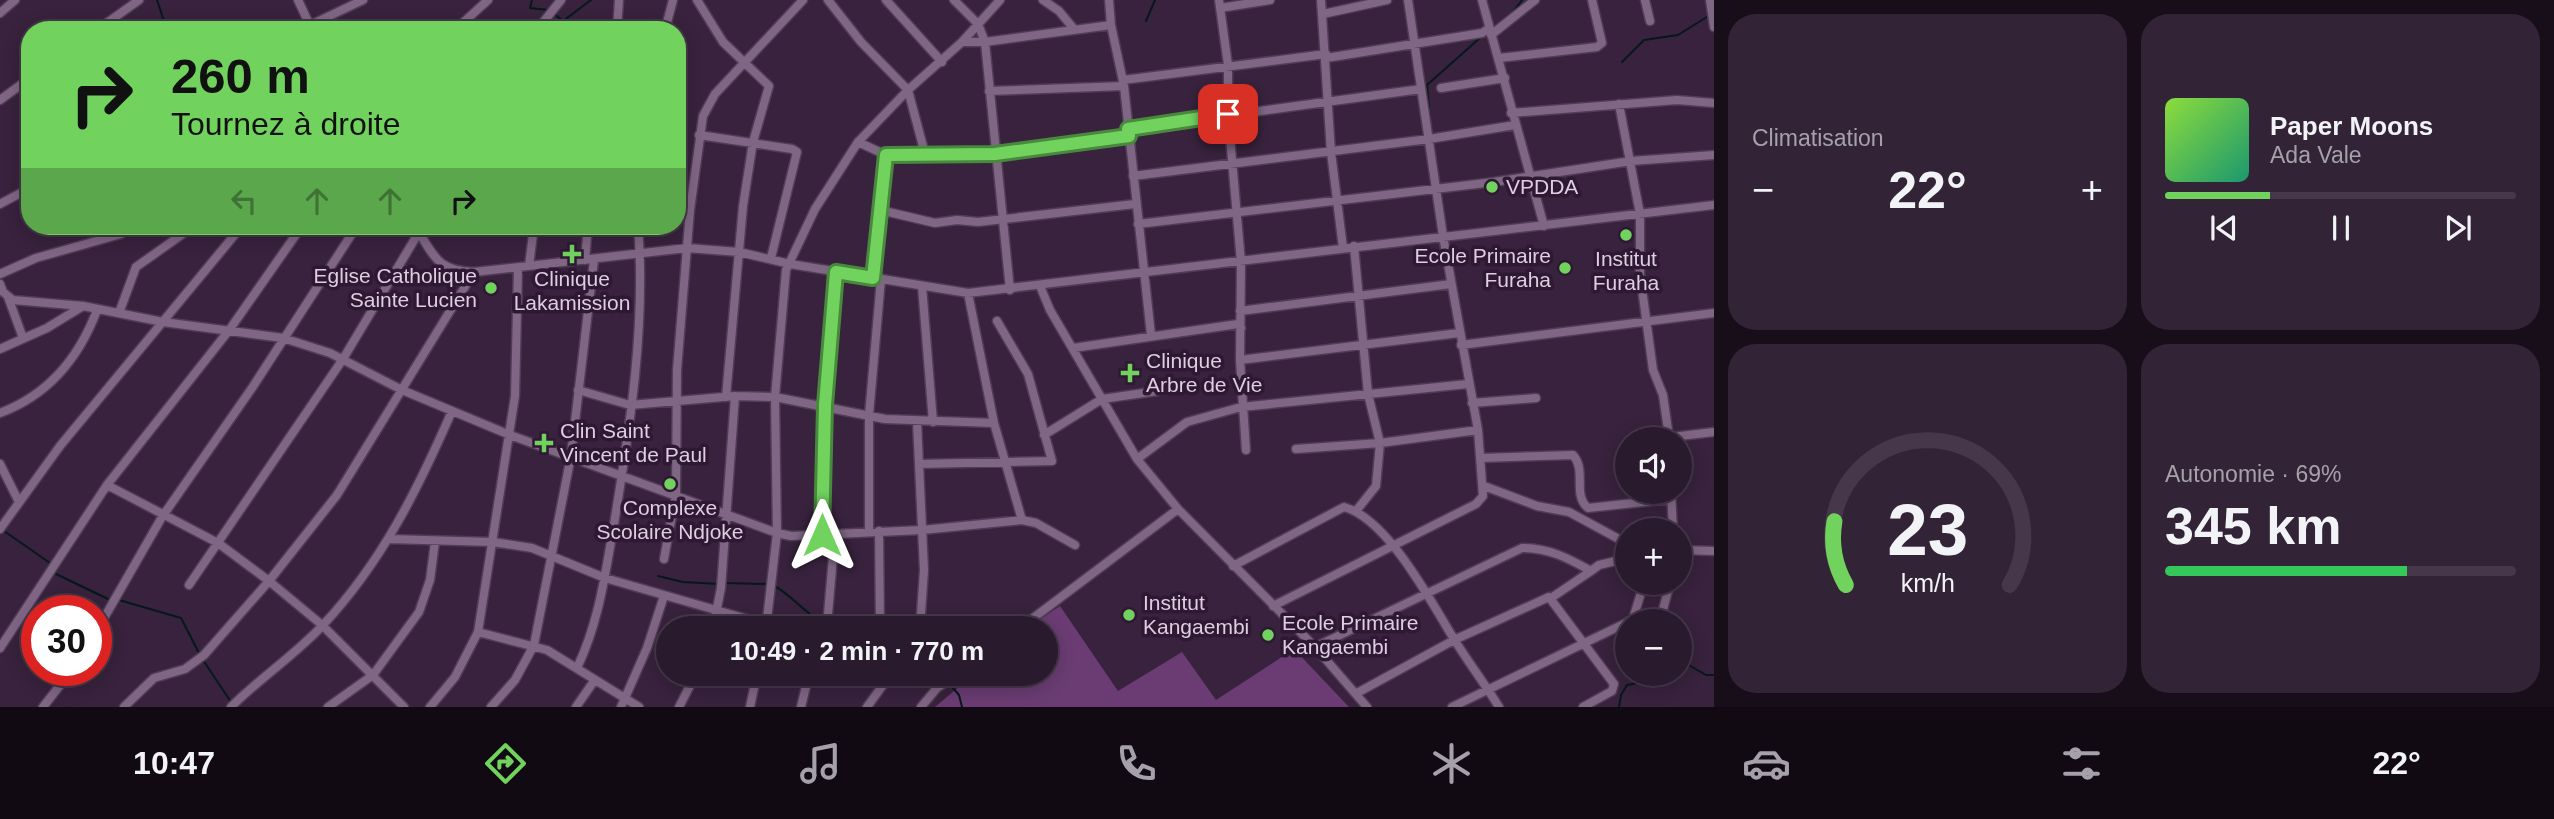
<!DOCTYPE html>
<html lang="fr">
<meta charset="utf-8">
<style>
:root{--surface:#2a1a2e;--page:#322336;--text:#f1f3f6;--muted:#a5a1aa;--line:#46384a;--accent:#71d35e}
body{margin:0;font-family:Arial,sans-serif;background:var(--page);color:var(--text);height:100vh;display:flex;flex-direction:column;font-size:26px;white-space:nowrap}
*{box-sizing:border-box;margin:0}
p{font-size:23px;color:var(--muted)}
.icon{flex:none;width:38px;height:38px;fill:none;stroke:currentColor;stroke-width:2;stroke-linecap:round;stroke-linejoin:round}
.map{position:relative;flex:1;overflow:hidden}
.drawer{display:flex;flex-direction:column;gap:14px;padding:14px;background:#170e19;width:840px}
.drawer>*{flex:none}
.banner{position:absolute;left:21px;top:21px;width:665px;height:214px;border-radius:28px;box-shadow:0 4px 18px #0003,0 0 0 2px var(--line);background:#71d35e;color:#111;overflow:hidden}
.fabs{position:absolute;left:1615px;top:427px;display:grid;gap:14px}
.fabs a{display:grid;place-items:center;width:77px;height:77px;border-radius:50%;background:var(--surface);box-shadow:0 4px 18px #0003,0 0 0 2px var(--line);font-size:35px}
.speed{position:absolute;left:21px;top:595px;display:flex;gap:14px;font-size:35px;font-weight:700;text-align:center}
.speed>*{display:grid;place-content:center;width:91px;height:91px;border-radius:50%;background:var(--surface);box-shadow:0 4px 18px #0003,0 0 0 2px var(--line);line-height:1}
.speed .limit{border:10px solid #d22;background:#fff;color:#111}
.pin{position:absolute;display:grid;place-items:center;width:60px;height:60px;color:#fff;margin:-30px;border-radius:14px;box-shadow:0 4px 10px #0006}
.me{position:absolute;width:77px;margin:-38px;rotate:0deg;stroke-linejoin:round;filter:drop-shadow(0 0 5px #0008)}
.turn{display:flex;align-items:center;gap:24px;height:147px;padding:0 35px;font-size:32px}
.turn .icon{width:91px;height:91px;stroke-width:2.5}
.turn b{display:block;font-size:49px;line-height:60px}
.lanes{display:flex;align-items:center;height:66px;padding:0 35px;background:#0003;justify-content:center;gap:35px;direction:ltr}
.lanes .off{opacity:.35}
.big{font-size:52px;font-weight:800;line-height:1.1}
.drawer .widget{flex:1;display:flex;flex-direction:column;justify-content:center;gap:10px;min-width:0;padding:0 24px;border-radius:28px;background:var(--page)}
.drawer .dial{align-items:center;gap:0}
.dial svg{height:182px;overflow:visible;fill:none;stroke:var(--line);stroke-width:7;stroke-linecap:round;text-anchor:middle}
.dial text{fill:var(--text);stroke:none}
.song{display:flex;align-items:center;gap:21px}
.cover{width:84px;height:84px;border-radius:10px;background:linear-gradient(135deg,hsl(90 70% 55%),hsl(160 70% 35%))}
.played{height:7px;border-radius:4px;background:linear-gradient(90deg,var(--accent) 30%,var(--line) 30%)}
.keys{display:flex;justify-content:space-around;direction:ltr}
.heat{display:flex;justify-content:space-between;align-items:center;font-size:38px;direction:ltr}
.charge{height:10px;border-radius:5px;background:linear-gradient(90deg,#34c759 69%,var(--line) 0)}
.drawer .tiles{flex:1;display:grid;gap:14px;grid-template-columns:repeat(2,1fr)}
.trip{position:absolute;left:656px;top:616px;width:402px;height:70px;border-radius:35px;background:var(--surface);box-shadow:0 4px 18px #0003,0 0 0 2px var(--line);font-weight:800;line-height:70px;text-align:center}
.tab-bar{display:flex;height:112px;justify-content:space-around;align-items:center;background:#110a12;color:var(--muted)}
.tab-bar .icon{width:49px;height:49px}
.tab-bar .active{color:var(--accent)}
.tab-bar b{font-size:32px;color:var(--text)}
main{display:flex;flex:1;min-height:0}
.map>svg:first-child{display:block}
.green{fill:#6a3c73}
.lines{fill:none;stroke-linecap:round;stroke-linejoin:round}
.stream{stroke:#05191b;stroke-width:2}
.minor-casing{stroke:#503d54;stroke-width:11}
.minor{stroke:#806685;stroke-width:8}
.route-casing{stroke:#49893d;stroke-width:18}
.route{stroke:#71d35e;stroke-width:12}
.poi-dot{fill:#71d35e;stroke:#2e1833;stroke-width:2.5}
.labels{text-anchor:middle;stroke-width:7;stroke-linejoin:round;paint-order:stroke}
.poi-label{font-size:21px;fill:#ddcee0;stroke:#2e1833;text-anchor:start}
</style>
<main>
<div class="map">
<svg width="1714" height="707" viewBox="0 0 1714 707">
<rect width="100%" height="100%" fill="#38223d"/>
<path class="green" d="M1060,606l58,85 64,-39 34,48 78,-51 55,58h-414l39,-33h72v-46h-19z"/>
<g class="lines">
<path class="stream" d="M157,0l10,30
M532,0l-2,8 18,2
M1513,12l9,-12
M553,13l10,8 28,-21
M1146,21l9,-21
M1622,62l22,-22 34,-5 32,-20
M1430,122l-3,-37 54,-48
M4,531l46,32
M56,574l52,25
M658,576l25,6 36,2
M725,583l43,1
M773,585c22,12 38,36 61,43
M119,600l62,18 19,37
M203,660l28,42
M1680,660l26,15h8
M948,682l11,13 3,12
M1619,707l2,-12 6,-10 22,-4 13,-7"/>
<defs>
<path id="minor" d="M298,0l14,30
M697,0l26,42 46,44 -16,56 -10,64 -17,191
M828,0l33,42 47,48 17,64
M886,0l56,62
M954,0l24,24 7,18 25,248
M1043,0l16,11 15,18
M1109,0l2,25 13,61 27,249
M1219,0l9,65v49l13,148 -1,98 6,90
M1321,0l10,152 12,96
M1482,0l62,226
M1645,0l5,21
M1710,0l4,27
M1220,8l50,-8
M0,13l15,-13
M1323,14l64,-14
M97,30l42,-30
M300,30l63,-30
M455,30l33,-30
M537,30l24,-30
M617,30l2,-30
M665,30l8,-30
M1491,35l44,-35
M962,42h23l126,-17
M1326,58l156,-25 6,-4
M1499,58l98,-11 5,-4 -10,-43
M1123,80l203,-26
M1441,88l64,-10
M989,91l135,-5
M0,100l30,-22
M1619,104l21,110v60l13,96 10,25 5,35 -5,9
M1511,113l166,-13 37,3
M1128,129l293,-40
M699,135l93,14 5,3 -26,106
M858,142l28,13 109,-1 134,-18
M1133,176l296,-37 86,-14
M0,204l30,-16
M880,210l55,13 22,-3 21,2 157,-18
M1138,224l356,-42 137,-21 83,-6
M223,226l10,11
M415,226c19,29 21,45 59,46l213,-24 52,4 51,12 178,29 746,-88
M1354,246l14,148 12,49 -4,43 -20,25
M585,260l3,-34
M529,266l5,-40
M0,274l36,-16 85,-24 8,-8
M873,278l13,-123
M0,284l3,8 10,8 70,6 80,16 120,16 47,15 72,37 108,45 267,98 14,3 131,-6 100,-10 14,3 39,22
M922,286l11,136
M1040,286l10,24 87,149 41,50 137,138 52,60
M968,293l26,130 28,97
M8,297l15,41
M1240,311l211,-27
M119,313l17,-46 58,-41
M1461,345l253,-32
M1073,348l165,-24 3,4
M0,349l47,-21 36,-22
M1240,360l219,-27
M578,390l52,15 105,-9 40,1 110,22 109,4
M1472,403l64,-5
M0,413c48,-18 79,-55 97,-103
M917,422l7,148 -4,58
M1044,435l58,-36 90,-13
M1663,438l51,-6
M1296,449l84,-6 98,-13
M1481,458l92,-3c14,15 -1,40 15,53l83,-9
M1137,459l50,-37 54,-15 227,-23
M0,464l19,38
M919,464l133,-3 -24,-87 -31,-53
M107,485l111,58 51,38 53,44 82,82
M1484,486l53,20 32,6 59,32
M1671,492l2,38
M0,529l60,-83 182,-220
M869,531v-116l12,-136
M879,531l1,97
M822,535l3,-130 11,-133
M389,539l104,3 39,6 73,30 173,50
M1680,550l34,1
M664,559l12,-65 1,-124 13,-160 13,-94 12,-22 88,-94
M1233,566l111,-59c44,12 87,95 110,132 14,23 31,45 45,68
M189,585l154,-226 76,-127
M1551,598l40,-27
M1273,606l203,-102 7,-8 -5,-66 -35,-194 -35,-236
M828,614l7,-80
M1629,621l4,-2 11,-36
M1660,621l10,-38
M713,628l8,-40 14,-192
M766,628l11,-95 -2,-136 11,-127 29,-61 43,-67 50,-52 54,-48 38,-42
M1020,628l158,-119
M96,632l66,-115 90,-129 105,-162
M478,632l69,18 92,57
M1315,647l207,-99c27,0 46,10 69,23l8,-6 29,-7
M0,648l107,-163 123,-156 72,-103
M577,668c22,-46 28,-93 37,-144 16,-97 32,-200 24,-298
M1357,693l97,-53 95,-43 65,87 -2,7 -29,16
M43,707l29,-37
M124,707l30,-29 31,-9 19,-14 65,-74 68,-86 137,-223
M231,707c29,-29 64,-52 92,-82 59,-63 95,-136 129,-214
M328,707l45,-32 46,-63 11,-32 5,-38
M430,707l25,-30 23,-45 37,-236 3,-128
M491,707l24,-27 19,-35 37,-189 23,-196
M576,707l18,-26
M621,707l26,-59 17,-52
M679,707l17,-33
M750,707l7,-33
M801,707l8,-33
M867,707l24,-33
M921,707l16,-19 21,-14
M1452,707l176,-85"/>
</defs>
<use href="#minor" class="minor-casing"/>
<use href="#minor" class="minor"/>
</g>
<g class="lines">
<defs>
<path id="route" d="M822,535l3,-130 11,-133 37,6 13,-123 109,-1 134,-18 -1,-7 100,-15"/>
</defs>
<use href="#route" class="route-casing"/>
<use href="#route" class="route"/>
</g>
<g class="poi-dot">
<circle cx="1492" cy="187" r="7"/>
<circle cx="1626" cy="235" r="7"/>
<path d="M568.5 243.5h7v7h7v7h-7v7h-7v-7h-7v-7h7z"/>
<circle cx="1565" cy="268" r="7"/>
<circle cx="491" cy="288" r="7"/>
<path d="M1126.5 362.5h7v7h7v7h-7v7h-7v-7h-7v-7h7z"/>
<path d="M540.5 432.5h7v7h7v7h-7v7h-7v-7h-7v-7h7z"/>
<circle cx="670" cy="484" r="7"/>
<circle cx="1129" cy="615" r="7"/>
<circle cx="1268" cy="635" r="7"/>
</g>
<g class="labels">
<g class="poi-label">
<text x="1506" y="194">VPDDA</text>
<text x="1551" y="263" text-anchor="end">Ecole Primaire<tspan x="1551" dy="24">Furaha</tspan></text>
<text x="1626" y="266" text-anchor="middle">Institut<tspan x="1626" dy="24">Furaha</tspan></text>
<text x="477" y="283" text-anchor="end">Eglise Catholique<tspan x="477" dy="24">Sainte Lucien</tspan></text>
<text x="572" y="286" text-anchor="middle">Clinique<tspan x="572" dy="24">Lakamission</tspan></text>
<text x="1146" y="368">Clinique<tspan x="1146" dy="24">Arbre de Vie</tspan></text>
<text x="560" y="438">Clin Saint<tspan x="560" dy="24">Vincent de Paul</tspan></text>
<text x="670" y="515" text-anchor="middle">Complexe<tspan x="670" dy="24">Scolaire Ndjoke</tspan></text>
<text x="1143" y="610">Institut<tspan x="1143" dy="24">Kangaembi</tspan></text>
<text x="1282" y="630">Ecole Primaire<tspan x="1282" dy="24">Kangaembi</tspan></text>
</g>
</g>
</svg>
<div class="fabs">
<a><svg class="icon" aria-label="sound" viewBox="0 0 24 24"><path d="M4 9h4l5-4v14l-5-4H4zM17 9q2 3 0 6"/></svg></a>
<a>+</a>
<a>−</a>
</div>
<div class="speed"><div class="limit">30</div></div>
<div class="pin" style="left:1228px;top:114px;background:#d93025"><svg class="icon" aria-label="arrive" viewBox="0 0 24 24"><path d="M6 21V4h12l-3 4 3 4H6"/></svg></div>
<svg class="me" style="left:822px;top:535px" viewBox="-20 -20 40 40"><path d="M0-17L14 15 0 8-14 15z" fill="#71d35e" stroke="#fff" stroke-width="4"/></svg>
<div class="trip">10:49 · 2 min · 770 m</div>
<div class="banner">
<div class="turn"><svg class="icon" aria-label="right" viewBox="0 0 24 24"><path d="M7 20v-9h11M14 6l5 5-5 5"/></svg><div><b>260 m</b>Tournez à droite</div></div>
<div class="lanes"><svg class="icon off" aria-label="left" viewBox="0 0 24 24"><path d="M17 20v-9H6M10 6l-5 5 5 5"/></svg><svg class="icon off" aria-label="ahead" viewBox="0 0 24 24"><path d="M12 20V5M6 11l6-6 6 6"/></svg><svg class="icon off" aria-label="ahead" viewBox="0 0 24 24"><path d="M12 20V5M6 11l6-6 6 6"/></svg><svg class="icon" aria-label="right" viewBox="0 0 24 24"><path d="M7 20v-9h11M14 6l5 5-5 5"/></svg></div>
</div>
</div>
<section class="drawer">
<div class="tiles">
<div class="widget"><p>Climatisation</p>
<div class="heat"><a>−</a><b class="big">22°</b><a>+</a></div>
</div>
<div class="widget">
<div class="song"><i class="cover"></i><div><b>Paper Moons</b><p>Ada Vale</p></div></div>
<div class="played"></div>
<div class="keys"><svg class="icon" aria-label="previous" viewBox="0 0 24 24"><path d="M18 5L8 12l10 7zM5 5v14"/></svg><svg class="icon" aria-label="pause" viewBox="0 0 24 24"><path d="M8 5v14M16 5v14"/></svg><svg class="icon" aria-label="next" viewBox="0 0 24 24"><path d="M6 5l10 7-10 7zM19 5v14"/></svg></div>
</div>
<div class="widget dial"><svg viewBox="0 0 100 80">
<path d="M14 69A42 42 0 1 1 86 69"/>
<path d="M14 69A42 42 0 0 1 9 41" stroke="#71d35e"/>
<text x="50" y="56" font-size="32" font-weight="700">23</text>
<text x="50" y="72" font-size="11">km/h</text>
</svg></div>
<div class="widget"><p>Autonomie · 69%</p><b class="big">345 km</b><div class="charge"></div></div>
</div>
</section>
</main>
<nav class="tab-bar">
<b>10:47</b>
<svg class="icon active" aria-label="directions" viewBox="0 0 24 24"><path d="M12 3l9 9-9 9-9-9zM9 14v-3h6M13 9l2 2-2 2"/></svg>
<svg class="icon" aria-label="music" viewBox="0 0 24 24"><path d="M9 18V5l10-2v13"/><circle cx="6" cy="18" r="3"/><circle cx="16" cy="16" r="3"/></svg>
<svg class="icon" aria-label="phone" viewBox="0 0 24 24"><path d="M5 4h4l2 5-3 2q2 4 5 5l2-3 5 2v4C11 20 4 13 5 4z"/></svg>
<svg class="icon" aria-label="climate" viewBox="0 0 24 24"><path d="M12 3v18M4 7l16 10M4 17L20 7"/></svg>
<svg class="icon" aria-label="car" viewBox="0 0 24 24"><path d="M5 17H2v-5l4-1 3-4h7l3 4 3 1v5h-3M9 17h6M6 11h13"/><circle cx="7" cy="17" r="2"/><circle cx="17" cy="17" r="2"/></svg>
<svg class="icon" aria-label="filters" viewBox="0 0 24 24"><path d="M4 7h16M4 17h16"/><circle cx="9" cy="7" r="2"/><circle cx="15" cy="17" r="2"/></svg>
<b>22°</b>
</nav>
